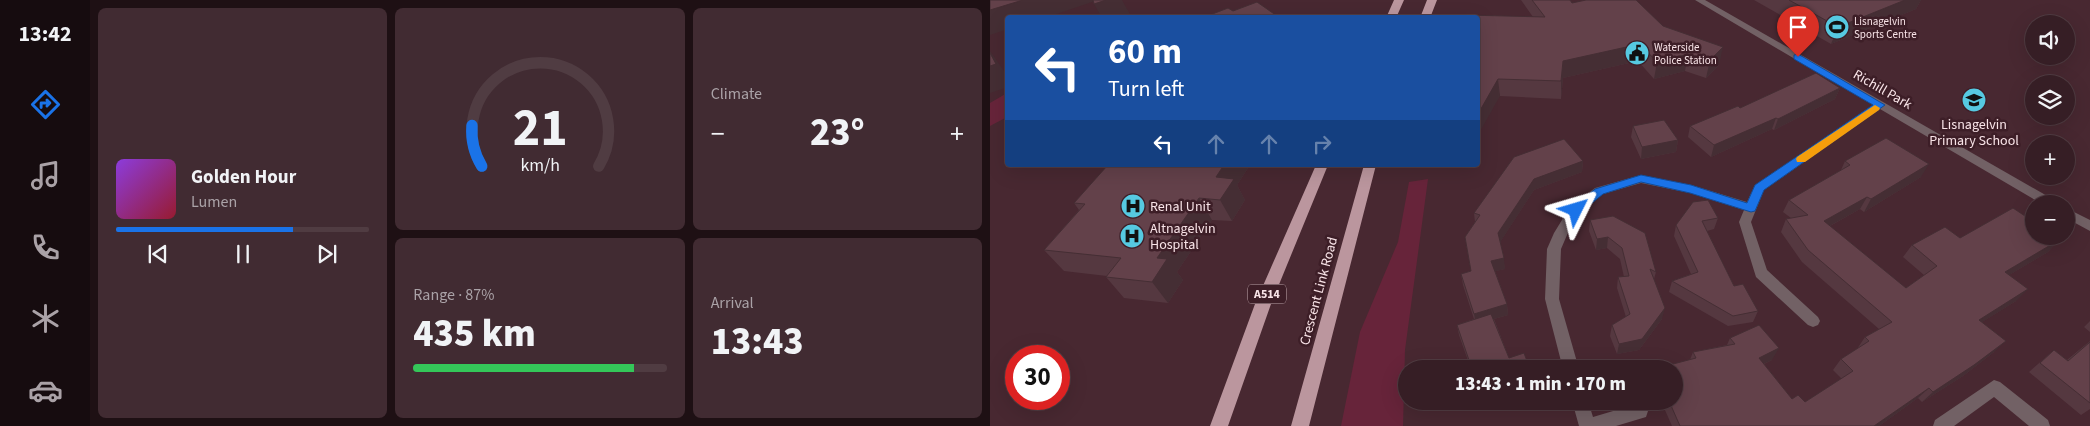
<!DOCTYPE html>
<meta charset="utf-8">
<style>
:root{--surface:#361e25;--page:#412b32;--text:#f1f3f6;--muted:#aaa2a7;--line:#503c42;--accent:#1a73e8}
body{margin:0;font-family:"Source Sans 3",sans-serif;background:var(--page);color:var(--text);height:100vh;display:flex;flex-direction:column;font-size:19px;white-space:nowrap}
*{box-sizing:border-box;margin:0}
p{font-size:16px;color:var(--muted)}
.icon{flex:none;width:28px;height:28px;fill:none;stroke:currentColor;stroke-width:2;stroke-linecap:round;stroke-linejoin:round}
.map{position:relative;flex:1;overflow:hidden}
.side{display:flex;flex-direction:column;gap:8px;padding:8px;background:#1e1014;width:900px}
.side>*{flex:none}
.hud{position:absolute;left:15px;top:15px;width:475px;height:152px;border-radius:5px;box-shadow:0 5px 20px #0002,0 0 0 1px var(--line);background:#1a4fa0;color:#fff;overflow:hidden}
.controls{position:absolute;left:1035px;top:15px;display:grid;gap:10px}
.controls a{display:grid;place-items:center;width:50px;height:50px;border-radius:50%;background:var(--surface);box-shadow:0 5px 20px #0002,0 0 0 1px var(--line);font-size:25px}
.speed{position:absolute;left:15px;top:345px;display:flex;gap:10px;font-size:25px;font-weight:700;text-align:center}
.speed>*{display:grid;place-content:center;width:65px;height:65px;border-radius:50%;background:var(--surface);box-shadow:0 5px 20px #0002,0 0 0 1px var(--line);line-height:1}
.speed .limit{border:8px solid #d22;background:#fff;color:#111}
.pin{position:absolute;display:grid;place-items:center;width:42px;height:42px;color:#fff;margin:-51px -21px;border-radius:50% 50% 50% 0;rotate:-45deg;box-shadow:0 0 5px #0007}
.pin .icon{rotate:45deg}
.me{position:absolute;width:55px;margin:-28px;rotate:50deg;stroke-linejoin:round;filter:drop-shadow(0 0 4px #0008)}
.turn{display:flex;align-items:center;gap:18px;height:105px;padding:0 20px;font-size:22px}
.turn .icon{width:65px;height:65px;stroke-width:2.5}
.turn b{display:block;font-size:35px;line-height:42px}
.lanes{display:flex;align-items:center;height:48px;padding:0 20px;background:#0003;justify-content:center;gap:25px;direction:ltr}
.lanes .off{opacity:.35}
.big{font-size:38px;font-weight:800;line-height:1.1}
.side .tile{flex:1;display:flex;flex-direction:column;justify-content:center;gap:8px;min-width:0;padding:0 18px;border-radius:8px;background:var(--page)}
.side .dial{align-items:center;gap:0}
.dial svg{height:130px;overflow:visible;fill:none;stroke:var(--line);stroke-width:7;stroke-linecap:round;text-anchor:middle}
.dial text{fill:var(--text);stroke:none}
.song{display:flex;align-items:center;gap:15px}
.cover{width:60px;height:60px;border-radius:8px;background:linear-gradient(135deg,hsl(270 70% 55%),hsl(350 70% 35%))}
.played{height:5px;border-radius:2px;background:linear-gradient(90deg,var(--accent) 70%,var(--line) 70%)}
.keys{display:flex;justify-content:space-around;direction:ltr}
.heat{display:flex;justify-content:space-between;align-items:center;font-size:28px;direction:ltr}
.charge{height:8px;border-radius:4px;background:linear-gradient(90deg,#34c759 87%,var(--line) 0)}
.side .tiles{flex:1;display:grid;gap:8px;grid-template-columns:repeat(3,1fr)}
.tile:first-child{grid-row:span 2}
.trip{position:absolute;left:408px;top:360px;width:285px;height:50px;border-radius:25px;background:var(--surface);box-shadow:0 5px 20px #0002,0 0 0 1px var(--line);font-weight:800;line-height:50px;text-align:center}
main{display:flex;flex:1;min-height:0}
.menu{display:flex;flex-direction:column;width:90px;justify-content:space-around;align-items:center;background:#160c0f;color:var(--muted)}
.menu .icon{width:35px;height:35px}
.menu .active{color:var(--accent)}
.menu b{font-size:22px;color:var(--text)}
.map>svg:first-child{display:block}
.green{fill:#67243a}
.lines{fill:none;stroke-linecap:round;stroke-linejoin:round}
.minor{fill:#726165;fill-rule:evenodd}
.trunk{fill:#bb969e;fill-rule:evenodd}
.wall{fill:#553840}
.shaded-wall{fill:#452e34}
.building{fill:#63414a;stroke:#452e34}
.route{fill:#1a73e8;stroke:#114b97}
.slow{fill:#f59e0b}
.labels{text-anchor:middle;stroke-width:5;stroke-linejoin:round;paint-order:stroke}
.far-poi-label{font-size:11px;fill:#f9e4e8;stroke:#3d1e27;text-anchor:start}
.shield{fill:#3d1e27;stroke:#c1a9ae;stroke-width:1}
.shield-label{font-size:12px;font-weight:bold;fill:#f9e4e8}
.street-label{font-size:14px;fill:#f9e4e8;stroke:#3d1e27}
.poi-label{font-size:14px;fill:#f9e4e8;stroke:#3d1e27;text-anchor:start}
</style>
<main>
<nav class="menu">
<b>13:42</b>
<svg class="icon active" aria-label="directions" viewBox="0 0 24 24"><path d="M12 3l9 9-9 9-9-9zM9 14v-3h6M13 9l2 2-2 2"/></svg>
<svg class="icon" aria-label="music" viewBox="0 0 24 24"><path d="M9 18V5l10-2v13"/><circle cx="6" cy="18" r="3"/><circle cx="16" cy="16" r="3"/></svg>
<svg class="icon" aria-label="phone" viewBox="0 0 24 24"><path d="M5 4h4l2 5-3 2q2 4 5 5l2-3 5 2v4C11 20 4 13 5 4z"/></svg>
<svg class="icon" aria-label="climate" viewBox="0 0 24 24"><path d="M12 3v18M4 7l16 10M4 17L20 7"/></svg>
<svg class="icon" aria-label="car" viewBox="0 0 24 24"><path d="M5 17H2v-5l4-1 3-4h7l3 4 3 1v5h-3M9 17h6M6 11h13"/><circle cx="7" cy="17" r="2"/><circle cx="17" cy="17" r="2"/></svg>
</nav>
<section class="side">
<div class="tiles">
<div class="tile">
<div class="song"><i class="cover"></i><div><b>Golden Hour</b><p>Lumen</p></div></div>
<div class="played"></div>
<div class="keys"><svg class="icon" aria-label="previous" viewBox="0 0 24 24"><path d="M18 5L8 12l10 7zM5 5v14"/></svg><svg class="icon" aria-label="pause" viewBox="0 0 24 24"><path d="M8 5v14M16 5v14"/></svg><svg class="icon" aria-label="next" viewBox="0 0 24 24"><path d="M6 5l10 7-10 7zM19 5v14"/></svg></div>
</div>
<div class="tile dial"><svg viewBox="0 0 100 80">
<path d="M14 69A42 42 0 1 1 86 69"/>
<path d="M14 69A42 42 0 0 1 8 44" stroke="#1a73e8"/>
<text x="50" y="56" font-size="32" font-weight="700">21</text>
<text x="50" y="72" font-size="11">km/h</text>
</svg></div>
<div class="tile"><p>Climate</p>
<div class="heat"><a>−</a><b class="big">23°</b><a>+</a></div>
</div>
<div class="tile"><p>Range · 87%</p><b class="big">435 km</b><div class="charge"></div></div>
<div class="tile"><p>Arrival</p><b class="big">13:43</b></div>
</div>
</section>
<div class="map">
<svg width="1100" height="426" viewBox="0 0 1100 426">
<rect width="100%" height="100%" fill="#482831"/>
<path class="green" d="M17,93v24l-17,9v-23z
M438,179l-23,171 -2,76h-62l19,-94 38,-90 11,-60z"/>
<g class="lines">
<path class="minor" d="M705,0h10l351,201 2,3h-16l-162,-95 -116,81 -13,32 16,48 51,47 2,4 -2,4 -5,2 -5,-2 -52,-48 -17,-55 5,-12 -54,-17 -49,-10 -38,11 -16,12 -14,15 -12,28 -2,50 20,70h-16l-18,-70 2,-50 7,-16 11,-18 14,-15 16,-12 46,-13 50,10 56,17 8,-17 118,-80z
M1076,208l24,12v11l-24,-13z
M1004,380l6,2 48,38 2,6h-21l-35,-29 -40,29h-21l2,-6z
M582,401h16l5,16 47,-14 6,2 2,6 -2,6 -30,9h-37z"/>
<path class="trunk" d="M404,0h10l-8,18h-10z
M437,0h10l-7,18h-10z
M326,165h12l-57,139 -43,122h-18l45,-122z
M374,165h12l-67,261h-18z"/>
</g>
<path class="wall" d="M531,0h49l2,3 91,23 56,39 -13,13 -21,-7 -31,8 -16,-18 -75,17 -2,21 -61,-3 -22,-78 55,-1z
M764,0h167l-5,9 -85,35z
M850,88l-5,11 -61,31 -2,-1 -61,28 -23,-20 2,-11 50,-18z
M643,126l45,14 -2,12 -35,7 -10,-22z
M593,161l-1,11 -48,18 -34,52 5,27 -10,2 12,33 1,11 -14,4 15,39 21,11h-59l-12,-34 -2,-10 17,-6 -11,-34 -2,-11 10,-3 -6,-34 10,-15 -1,-9z
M855,161l76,16 -57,35 -4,-3 -30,17 76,62 18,-13 -21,-18 9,-12 48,-7 99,2 -11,12 -39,23 7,26 -34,21 12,30 -31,24 -41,26 -4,-4 -39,28h-207l-11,-25h13l19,-49 34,-7 3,-7 42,22 -8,4 28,35 13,3 37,-23 -9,-9 8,-11 16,-10 8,-12 14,-8 -77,-67 -21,-30 5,-13 5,-1 -8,-6 6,-12 52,-30z
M129,165h131l-13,20 8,15 -13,21 -20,-1 -35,52 6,8 -15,23 -44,-5 -18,-21 1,-1 -43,-5 -20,-21 35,-40 -5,-7z
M728,218l-4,11 -7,2 27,55 24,25 -5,11 -25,4 -59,-34 3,-11 19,-7 -17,-38 2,-11z
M600,220l66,52 -2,7 8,40 -23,31 -22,4 -7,-18 2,-11 14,-8 -9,-29 1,-11h6l-4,-18 -13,-11 -11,2 -7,-19z
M1100,321v11l-6,-5z
M1100,341v68l-9,6 -52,-43 25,-22 13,10z"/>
<path class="shaded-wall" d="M33,0h75l-53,18h-37v11l-18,6v-25z
M116,0h16l9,16 -6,2h-23l-8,-14z
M915,0h16l-5,9 -85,35 7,-17z
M650,44l-2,17 -75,17 -2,21v-18l2,-20z
M733,47l-4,18 -13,13 4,-18z
M0,51l12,17 6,9v10l-18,6z
M698,54l-3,17 -31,8 3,-17z
M508,79l2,17 -22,39v-21z
M850,88l-5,11 -61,31 4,-11z
M786,118l-4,11 -61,28 3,-12z
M688,140l-2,12 -35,7 1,-12z
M593,161l-1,11 -48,18 -35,54 -1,-11 36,-54z
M939,164l-8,13 -57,35 7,-13z
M234,165h26l-13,20 8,15 -13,21 -12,-21 -4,-23z
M877,197l-7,12 -43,24 7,-12z
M209,198l13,22 -35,52 6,8 -15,23 -16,-21 5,-24z
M618,237l-1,11 -11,2 1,-11z
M1069,240l-11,12 -54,32 11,-12z
M514,258l1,11 -13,3 -1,-11z
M1038,289l-12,12 -48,30 11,-11z
M517,304l1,11 -32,9 -2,-10z
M675,308l-3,11 -23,31 -22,4 2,-10z
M1016,341l-12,11 -31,24 -41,26 11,-10z
M789,348l-7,12 -19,9 6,-11z
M939,388l-11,10 -39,28h-5z
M492,401h9l-8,3z"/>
<path class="building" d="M0,0h33l-33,10z
M103,0h13l-12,4z
M542,0h38l2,3 14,-3h50l27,26 60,21 -13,13 -22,-6 -31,8 -17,-18 -77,17 -2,20 -63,-2 -20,35v-96h-13l1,-3 79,2z
M799,0h116l-67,27z
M267,2l23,16h-78l26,-10 5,3z
M0,53l6,11 -6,2z
M826,73l24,15 -62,31 -2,-1 -62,27 -24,-19 48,-20 2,2z
M674,120l14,20 -36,7 -9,-21z
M896,138l43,26 -58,35 -4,-2 -43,24 82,67 31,-22 -25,-21 33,-18 15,11 53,-30 21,14v14h20l5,4 -54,32 23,17 -49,31 27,21 -32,24 -41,27 -4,-4 -55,38h-194l-11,-25h5v-32h-20l42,-11 -3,-6 42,-8 -5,-6 29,-13 20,23 -20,10 33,41 6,-4 7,7 48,-31 -12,-12 28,-18 -4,-4 27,-15 -84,-72 -22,-31 22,-4 -19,-15 61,-35 -5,-4z
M574,139l19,22 -49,18 -36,54 6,25 -13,3 16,43 -33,10 -13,-40 10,-3 -6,-34 15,-22 -6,-2 40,-56z
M129,165h105l-8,12 18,2 -14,21 -21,-2 -42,60 10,1 -15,23 -46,-5 15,-19 -77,-8 41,-46 -11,-1 33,-37h11z
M718,200l10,18 -16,3 32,65 9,-2 15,27 -25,5 -61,-35 26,-9 -22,-47 17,-23z
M623,216l32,17 11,39 -6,-3 15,39 -23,31 -23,5 -7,-19 18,-11 -12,-37 11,-1 -7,-28 -14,-11 -11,2 -7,-19z
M501,314l18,44 15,-5 6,16h-58l-15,-44z
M1100,342v61l-50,-40 14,-13 14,11z"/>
<path class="route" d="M808,54l87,51 -121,85 -9,21 -4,1 -61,-19 -49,-11 -38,12 -23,19h-8l-2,-3 2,-2 23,-19 46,-14 50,10 56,18 8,-18 118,-80 -79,-46v-4z"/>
<path class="slow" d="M885,105l5,3 -1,2 -74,52h-8l-1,-3 1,-2z"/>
<defs>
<symbol id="stadium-disc" viewBox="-11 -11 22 22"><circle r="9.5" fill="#56c9e1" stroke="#3d1e27"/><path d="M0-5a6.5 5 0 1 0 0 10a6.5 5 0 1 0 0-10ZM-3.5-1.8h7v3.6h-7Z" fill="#111"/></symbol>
<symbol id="civic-disc" viewBox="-11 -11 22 22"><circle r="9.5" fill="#56c9e1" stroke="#3d1e27"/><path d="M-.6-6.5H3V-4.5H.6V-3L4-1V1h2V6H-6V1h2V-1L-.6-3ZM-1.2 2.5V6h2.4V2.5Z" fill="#111"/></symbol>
<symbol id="school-disc" viewBox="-11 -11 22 22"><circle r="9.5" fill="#56c9e1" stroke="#3d1e27"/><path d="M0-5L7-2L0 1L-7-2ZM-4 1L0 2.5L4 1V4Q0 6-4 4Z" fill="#111"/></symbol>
<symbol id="hospital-disc" viewBox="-11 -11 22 22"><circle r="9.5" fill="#56c9e1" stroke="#3d1e27"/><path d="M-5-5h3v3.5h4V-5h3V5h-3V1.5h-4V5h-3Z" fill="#111"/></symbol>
</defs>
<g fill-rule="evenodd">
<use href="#stadium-disc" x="833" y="13" width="28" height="28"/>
<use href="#civic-disc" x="633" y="39" width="28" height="28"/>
<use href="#school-disc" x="970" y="86" width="28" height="28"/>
<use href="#hospital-disc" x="129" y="192" width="28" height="28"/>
<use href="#hospital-disc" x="128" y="222" width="28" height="28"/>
</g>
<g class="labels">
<g class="far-poi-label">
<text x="864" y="25">Lisnagelvin<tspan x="864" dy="13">Sports Centre</tspan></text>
<text x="664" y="51">Waterside<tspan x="664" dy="13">Police Station</tspan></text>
</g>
<rect class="shield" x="258" y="284.5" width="38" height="19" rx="4"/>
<g class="shield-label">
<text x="277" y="298">A514</text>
</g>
<g class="street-label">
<text transform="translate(893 89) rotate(30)" y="5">Richill Park</text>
<text transform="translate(328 291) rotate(-75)" y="5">Crescent Link Road</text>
</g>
<g class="poi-label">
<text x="984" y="129" text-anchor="middle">Lisnagelvin<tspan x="984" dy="16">Primary School</tspan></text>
<text x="160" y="211">Renal Unit</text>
<text x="160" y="233">Altnagelvin<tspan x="160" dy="16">Hospital</tspan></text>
</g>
</g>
</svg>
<div class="controls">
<a><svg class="icon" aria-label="sound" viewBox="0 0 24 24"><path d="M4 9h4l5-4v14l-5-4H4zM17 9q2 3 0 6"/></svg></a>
<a><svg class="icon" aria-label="layers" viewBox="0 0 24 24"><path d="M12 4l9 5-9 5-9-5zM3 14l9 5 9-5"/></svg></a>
<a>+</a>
<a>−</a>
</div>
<div class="speed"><div class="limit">30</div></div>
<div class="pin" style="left:808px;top:57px;background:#d93025"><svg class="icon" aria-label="arrive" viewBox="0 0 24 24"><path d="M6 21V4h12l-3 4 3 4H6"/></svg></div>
<svg class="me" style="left:586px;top:210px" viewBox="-20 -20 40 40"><path d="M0-17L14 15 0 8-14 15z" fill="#1a73e8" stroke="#fff" stroke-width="4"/></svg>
<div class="trip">13:43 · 1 min · 170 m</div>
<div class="hud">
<div class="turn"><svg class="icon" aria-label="left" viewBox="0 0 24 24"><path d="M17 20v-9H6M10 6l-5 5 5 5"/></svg><div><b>60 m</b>Turn left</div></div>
<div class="lanes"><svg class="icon" aria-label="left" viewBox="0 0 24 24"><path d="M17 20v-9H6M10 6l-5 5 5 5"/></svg><svg class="icon off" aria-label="ahead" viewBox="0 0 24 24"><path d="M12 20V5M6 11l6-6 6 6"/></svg><svg class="icon off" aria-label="ahead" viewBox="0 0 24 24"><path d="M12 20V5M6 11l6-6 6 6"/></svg><svg class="icon off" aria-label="right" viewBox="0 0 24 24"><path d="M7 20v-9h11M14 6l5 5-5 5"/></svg></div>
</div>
</div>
</main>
